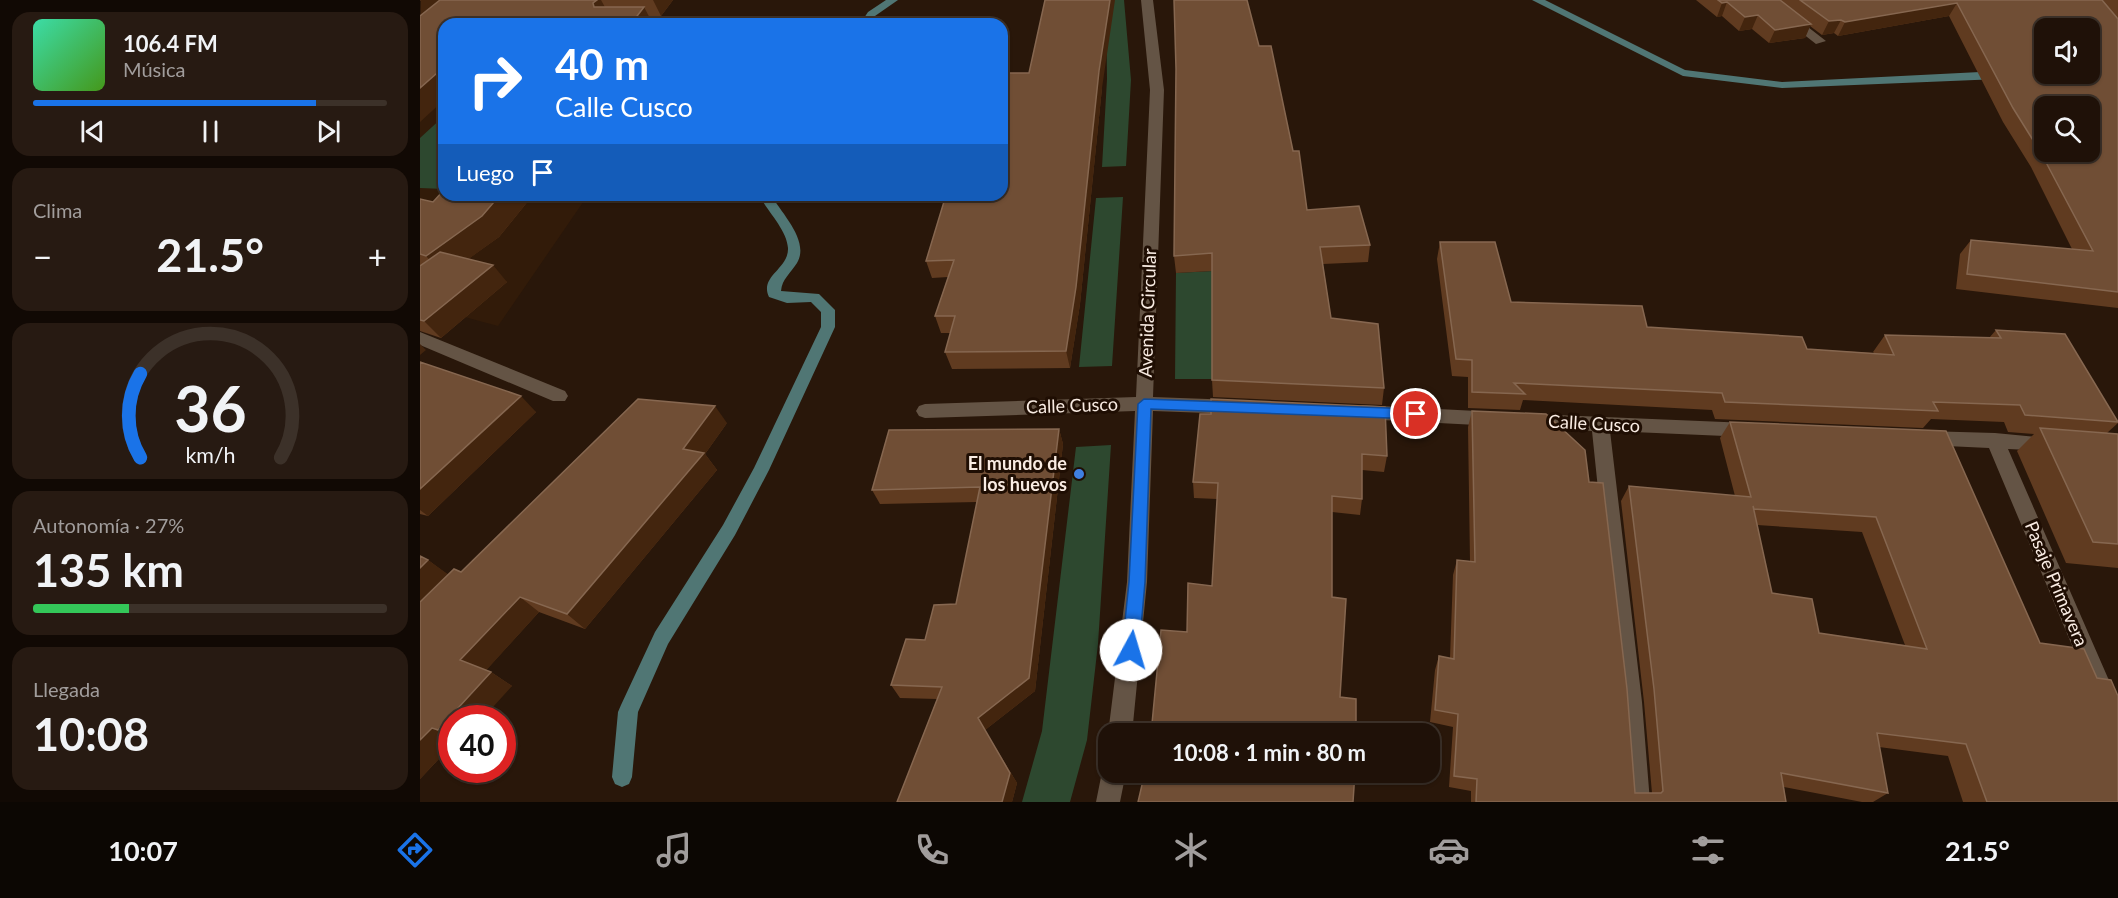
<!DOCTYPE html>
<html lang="es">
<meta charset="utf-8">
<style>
:root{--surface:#1f1108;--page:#271a12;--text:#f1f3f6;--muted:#a19d9c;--line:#3c3129;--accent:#1a73e8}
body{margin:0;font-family:Lato,sans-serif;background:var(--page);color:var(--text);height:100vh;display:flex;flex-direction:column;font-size:22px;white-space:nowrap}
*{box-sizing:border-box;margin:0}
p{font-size:20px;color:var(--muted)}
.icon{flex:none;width:33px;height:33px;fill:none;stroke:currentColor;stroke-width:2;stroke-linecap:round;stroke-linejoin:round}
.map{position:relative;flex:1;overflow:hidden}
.details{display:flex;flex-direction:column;gap:12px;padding:12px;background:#110904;width:420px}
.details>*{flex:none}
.banner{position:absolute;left:18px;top:18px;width:570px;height:183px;border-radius:18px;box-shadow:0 2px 4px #0004,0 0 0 2px var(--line);background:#1a73e8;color:#fff;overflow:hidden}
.controls{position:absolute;left:1614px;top:18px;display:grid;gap:12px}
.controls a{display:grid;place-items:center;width:66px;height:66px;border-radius:12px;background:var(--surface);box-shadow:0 2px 4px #0004,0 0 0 2px var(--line);font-size:30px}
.speed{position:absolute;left:18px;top:705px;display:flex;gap:12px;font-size:30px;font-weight:700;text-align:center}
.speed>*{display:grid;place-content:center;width:78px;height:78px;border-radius:50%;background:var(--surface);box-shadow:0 2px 4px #0004,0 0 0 2px var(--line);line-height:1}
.speed .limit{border:9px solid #d22;background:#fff;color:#111}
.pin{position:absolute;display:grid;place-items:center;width:51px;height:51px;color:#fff;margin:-26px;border:3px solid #fff;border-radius:50%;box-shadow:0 2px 6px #0007}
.me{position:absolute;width:66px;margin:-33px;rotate:6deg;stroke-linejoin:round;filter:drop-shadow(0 0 4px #0008)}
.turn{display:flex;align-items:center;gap:21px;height:126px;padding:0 18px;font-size:27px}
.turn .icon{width:78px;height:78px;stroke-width:2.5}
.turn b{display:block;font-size:42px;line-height:51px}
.then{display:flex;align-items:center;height:57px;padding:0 18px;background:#0003;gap:12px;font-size:22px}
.big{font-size:45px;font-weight:700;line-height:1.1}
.details .widget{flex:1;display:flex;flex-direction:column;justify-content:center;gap:9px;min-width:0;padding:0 21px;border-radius:18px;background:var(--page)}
.details .dial{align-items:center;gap:0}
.dial svg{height:156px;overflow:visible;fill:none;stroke:var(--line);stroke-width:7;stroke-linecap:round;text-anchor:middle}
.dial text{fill:var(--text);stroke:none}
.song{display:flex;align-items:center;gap:18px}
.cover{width:72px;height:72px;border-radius:9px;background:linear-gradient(135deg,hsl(160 70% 55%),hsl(100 70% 35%))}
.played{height:6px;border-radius:3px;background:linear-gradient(90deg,var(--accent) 80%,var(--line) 80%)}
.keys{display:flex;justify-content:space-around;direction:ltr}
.heat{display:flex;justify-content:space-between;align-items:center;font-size:33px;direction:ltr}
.charge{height:9px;border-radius:4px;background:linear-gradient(90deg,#34c759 27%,var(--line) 0)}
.trip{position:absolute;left:678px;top:723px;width:342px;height:60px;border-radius:18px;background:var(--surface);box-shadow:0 2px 4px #0004,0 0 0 2px var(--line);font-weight:700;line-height:60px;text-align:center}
.tabs{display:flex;height:96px;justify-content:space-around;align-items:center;background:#0c0703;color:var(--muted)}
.tabs .icon{width:42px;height:42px}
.tabs .on{color:var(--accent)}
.tabs b{font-size:27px;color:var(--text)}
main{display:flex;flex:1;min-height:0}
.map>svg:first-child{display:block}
.built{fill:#321b09}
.green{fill:#2d482f}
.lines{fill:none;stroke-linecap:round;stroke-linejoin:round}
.stream{fill:#507674;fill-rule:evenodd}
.minor{fill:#645445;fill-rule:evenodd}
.wall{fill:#603b20;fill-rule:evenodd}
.shaded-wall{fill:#43250e}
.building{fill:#704e35;stroke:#866750;stroke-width:1.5;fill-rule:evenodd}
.route{fill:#1a73e8;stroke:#114b97;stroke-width:1.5}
.shop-dot{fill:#3f7fe0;stroke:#1f0e03;stroke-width:2}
.labels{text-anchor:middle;stroke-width:6;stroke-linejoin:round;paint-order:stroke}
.street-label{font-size:18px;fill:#f9ece3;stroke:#1f0e03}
.poi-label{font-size:18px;font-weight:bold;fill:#f9ece3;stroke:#1f0e03;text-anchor:end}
</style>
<main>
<section class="details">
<div class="widget">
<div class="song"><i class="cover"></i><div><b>106.4 FM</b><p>Música</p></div></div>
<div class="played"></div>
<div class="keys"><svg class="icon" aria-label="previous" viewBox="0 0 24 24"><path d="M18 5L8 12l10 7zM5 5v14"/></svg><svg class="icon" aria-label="pause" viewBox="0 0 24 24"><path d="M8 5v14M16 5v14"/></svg><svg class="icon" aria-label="next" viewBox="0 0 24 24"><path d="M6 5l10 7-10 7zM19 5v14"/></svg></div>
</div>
<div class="widget"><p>Clima</p>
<div class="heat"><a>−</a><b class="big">21.5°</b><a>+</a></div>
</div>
<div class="widget dial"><svg viewBox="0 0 100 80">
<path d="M14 69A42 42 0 1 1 86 69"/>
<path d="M14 69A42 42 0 0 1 14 26" stroke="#1a73e8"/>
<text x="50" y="56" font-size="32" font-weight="700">36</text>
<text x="50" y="72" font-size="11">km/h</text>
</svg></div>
<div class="widget"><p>Autonomía · 27%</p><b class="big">135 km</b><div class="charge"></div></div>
<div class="widget"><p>Llegada</p><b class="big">10:08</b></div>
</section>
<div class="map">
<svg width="1698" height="802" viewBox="0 0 1698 802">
<rect width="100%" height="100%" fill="#29170a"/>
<path class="built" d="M24,43v152h144l-90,131 -78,-21v-242z"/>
<path class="green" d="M686,0h18l7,80 -5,86 -24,1 5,-88z
M24,116v73l-24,-1v-50z
M703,197l-11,169 -33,1 17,-169z
M793,271v108h-38l1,-106z
M691,445l-13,199 -11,96 -17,62h-48l20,-71 34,-284z"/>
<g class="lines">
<path class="stream" d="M466,0h12l-23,16 -5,8h-10l8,-12z
M1112,0h13l140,70 97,12 198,-10 19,1 5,3 -5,3 -217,9 -99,-12z
M339,195h12c11,19 39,46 26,68 -7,11 -15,16 -16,28l38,3 16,16v17l-66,143 -34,65 -67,109 -30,68 -6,65 -3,7 -7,3 -7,-3 -3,-7 6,-65 3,-7 34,-73 68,-107 31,-57 67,-141v-15l-10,-10 -24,1 -18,-6c-10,-21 20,-28 19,-49 -1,-18 -21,-37 -29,-53z"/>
<path class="minor" d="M721,0h12l11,90 -11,307 82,3 6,2 3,5 -3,5 -6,2 -82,-3 -6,171 -15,152h-24l19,-152 8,-171 -210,7 -6,-2 -3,-5 3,-5 6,-2 211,-7 14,-307z
M1340,0h13l53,41 -10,3z
M283,17l4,1v6h-102l6,-4z
M0,332l145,59 3,5 -3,5h-12l-133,-56z
M942,405l134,7 6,2 3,5 -3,5 -6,2 -134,-7 -6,-2 -3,-5 3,-5z
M1112,414l216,9 7,2 2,5 -2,5 -7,2 -138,-6 32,271 8,100h-24l-6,-100 -28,-271 -66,-5 -3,-5 3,-5z
M1505,431l70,2 62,6 2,5 -2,5 -7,2 -42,-2 110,252v39l-8,-4 -121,-288 -64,-3 -7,-2 -2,-5 2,-5z
M688,762v10h18l-6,30h-24l6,-30z"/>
</g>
<path class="wall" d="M0,0h253l-12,16 -12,1 4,7h-209z
M1276,0h422v308l-162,-19 4,-35 11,-14 101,9 -41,-82 -28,-45 -54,-106 -111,20 -4,-3 -12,2 -12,-9 -5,12 -36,5 -17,-14 -13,2 -17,-15 -5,1z
M839,46l34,105 14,59 63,35 -2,17 -45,2 8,54 53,70 -2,17 -169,-8 -1,-17v-109l-36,2 -2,-17z
M682,88l-22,216 -10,64 -118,1 -7,-17 6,-19h-10l-6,-17 13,-39 -16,1 -6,-17z
M24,195h89l-34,42 -31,22 39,23 -66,56 -21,-7v-132l13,3z
M1020,242l71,60 136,25 160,22 67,4 -1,-1 12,-17 104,3 7,-8 122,91v2l-11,10 11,1v134l-52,-5 -49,-112 17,-17 -26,-2 -4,-10 -73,-3 -8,9 -208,-9 -3,-9 -189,-10 -3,10 -52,-2v-31l-16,-1 -15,-117z
M0,362l116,50 -108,104 -8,-2z
M1052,411l117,71 46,311h17l-8,-91 -23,-201 8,-15 106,10 -15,-58 10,-16 216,9 94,212 78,159h-155l-15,-46 -69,-9 9,46 -15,9h-11l-78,-15 2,15h-315v-11l-22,-4 4,-60 -23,-5 5,-52 4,-14 11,2 3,-83 4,-15 13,1 -2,-134zM1337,525l105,7 43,113 -86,-12 -47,-40z
M780,414l187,42 -3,16 -22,-2v29l-2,16 -28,-3v85l8,100 16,37 -144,-148 5,-87 -23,-1 -1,-16z
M307,423l-22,31 12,16 -132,159 -46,-17 -53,58 5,2 21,14 -60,32v27l-32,34 8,-219 20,15 13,-3z
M639,429l4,15 -28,247 -50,39 32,53 -5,19h-115l40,-103 -37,-1 -9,-13 65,-81 21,-102 -97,2 -8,-14z"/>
<path class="shaded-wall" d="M1,0h36l-37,32z
M177,0h4l10,18 -17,-11 -1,-4z
M233,0h20l-12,16z
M690,0h5l-13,88 -22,216 -10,64 -4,-17 33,-280z
M1307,2l-5,14 -5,1 5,-14z
M1537,3l-8,13 -111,20 7,-14z
M224,7l9,17h-22z
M1338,15l-6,14 -13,2 6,-14z
M1421,20l-7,13 -12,2 7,-14z
M1391,24l-6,14 -36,5 6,-13z
M24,67v33l-24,22v-34z
M80,195h33l-34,42 -54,39 -19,-20z
M73,265l14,17 -66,56 -17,-17z
M0,344l6,6 -6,5z
M101,396l15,16 -108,104 -8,-6v-21z
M295,406l12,17 -22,31 12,16 -132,159 -18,-15 116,-165z
M639,429l4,15 -28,247 -50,39 32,53 -5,19h-10l-24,-84z
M8,560l21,15 -29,30v-37z
M100,597l19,15 -57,63 -22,-15z
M71,672l21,14 -29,32h-31v20l-14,-8z
M12,728l20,11v6l-32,34v-39z"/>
<path class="building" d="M20,0h157l-4,3 1,4h50l-13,17h-187v43l-24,21v-72z
M625,0h65l-11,71 -23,216 -10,64 -121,1 10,-36h-20l19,-56 -28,1 20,-66h56v-122h27z
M754,0h73l12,46h12l22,105h6l8,59 52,-4 11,39 -50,2 11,71 47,6 6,64 -172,-8v-127l-38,3 2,-187z
M1298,0h62l31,24 -36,6 -17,-15 -13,2 -18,-15 -5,1z
M1380,0h302l16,19v273l-151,-18 4,-34 122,11 -52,-98 -28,-45 -56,-105 -112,19 -4,-2 -12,1zM1624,28h46v46h-46zM1624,106h46v46h-46z
M24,190v5h56l-18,21 -56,40 -6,-2v-55l13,3z
M1020,242h55l16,60 131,4 5,21 155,10 5,12 87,6 -9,-20 116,3 -5,-8 69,4 53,88 -93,-7 -5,-10 -87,-3 5,9 -213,-9 -3,-9 -208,-10 11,11 -53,-2v-32l-16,-1z
M20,252l53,13 -69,56 -4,-1v-54z
M0,362l101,34 -101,93z
M218,399l77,7 -32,43 21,4 -137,161 -47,-17 -60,63 31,12 -53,58 -6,-2 -12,12v-138l34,-33 7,3z
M791,399l174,8 2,49 -25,-2v45l-30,-3v101l14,2 -6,98 16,2v35h-205l10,-104 26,2 1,-49 24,3 6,-103 -25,-1 7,-68h11z
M1052,411l74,3 39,36 4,32 14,1 24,206 8,104h26l2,-2 -9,-102 -25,-203 122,11 -21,-75 216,9 94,212 44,6 13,29 14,2 7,16v106h-131l-21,-58 -89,-11 11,60 -107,-20 5,29h-310l1,-23 -23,-3 4,-62 -23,-4 4,-54 15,3 3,-99 18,2zM1333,506l1,3 122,8 51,132 -108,-16 -7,-34 -40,-6z
M1620,428l78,6v110l-25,-2z
M639,429l-30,249 -51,40 32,55 -8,29h-105l45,-115 -51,-2 15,-46 19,1 9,-35 22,-1 24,-117 -108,3 17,-60z
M0,556l8,4 -8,8z
M725,772h210l-2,30h-215z"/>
<path class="route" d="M724,399l272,10 7,5 -7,5 -265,-10 -6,173 -6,68 -2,5 -6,2 -6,-2 -3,-5 7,-68 9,-178z"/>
<circle class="shop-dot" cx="659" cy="474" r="6"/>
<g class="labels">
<g class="street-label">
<text transform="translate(728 313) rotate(-88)" y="6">Avenida Circular</text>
<text transform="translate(652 406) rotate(-2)" y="6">Calle Cusco</text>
<text transform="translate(1174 424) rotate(3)" y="6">Calle Cusco</text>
<text transform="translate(1636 584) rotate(67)" y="6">Pasaje Primavera</text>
</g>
<g class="poi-label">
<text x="647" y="470">El mundo de<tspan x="647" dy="21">los huevos</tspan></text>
</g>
</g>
</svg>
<div class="controls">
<a><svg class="icon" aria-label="sound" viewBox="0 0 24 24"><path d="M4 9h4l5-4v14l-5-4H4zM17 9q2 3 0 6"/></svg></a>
<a><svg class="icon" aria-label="search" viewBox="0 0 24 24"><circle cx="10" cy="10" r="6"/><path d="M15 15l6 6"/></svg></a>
</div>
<div class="speed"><div class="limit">40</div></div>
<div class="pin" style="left:996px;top:414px;background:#d93025"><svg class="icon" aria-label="arrive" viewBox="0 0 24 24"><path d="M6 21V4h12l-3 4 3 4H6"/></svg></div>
<svg class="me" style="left:711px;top:650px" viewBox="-20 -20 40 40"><circle r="19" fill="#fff"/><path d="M0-13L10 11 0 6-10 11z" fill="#1a73e8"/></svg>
<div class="trip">10:08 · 1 min · 80 m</div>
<div class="banner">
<div class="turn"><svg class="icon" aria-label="right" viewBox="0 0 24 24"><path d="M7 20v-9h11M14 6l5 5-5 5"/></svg><div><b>40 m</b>Calle Cusco</div></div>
<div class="then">Luego<svg class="icon" aria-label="arrive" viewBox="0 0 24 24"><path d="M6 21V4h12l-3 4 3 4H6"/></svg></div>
</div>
</div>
</main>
<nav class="tabs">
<b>10:07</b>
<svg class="icon on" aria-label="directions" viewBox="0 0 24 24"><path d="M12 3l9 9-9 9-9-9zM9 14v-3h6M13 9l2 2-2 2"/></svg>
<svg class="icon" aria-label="music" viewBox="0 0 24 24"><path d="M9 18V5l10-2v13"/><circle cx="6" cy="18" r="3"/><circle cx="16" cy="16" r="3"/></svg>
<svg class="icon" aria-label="phone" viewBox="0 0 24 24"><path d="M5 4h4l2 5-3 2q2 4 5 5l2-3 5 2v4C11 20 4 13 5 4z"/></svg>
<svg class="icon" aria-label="climate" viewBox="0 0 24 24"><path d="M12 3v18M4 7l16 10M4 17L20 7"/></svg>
<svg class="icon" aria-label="car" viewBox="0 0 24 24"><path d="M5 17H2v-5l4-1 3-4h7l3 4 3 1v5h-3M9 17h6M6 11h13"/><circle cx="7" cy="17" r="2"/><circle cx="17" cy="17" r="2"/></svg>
<svg class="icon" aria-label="filters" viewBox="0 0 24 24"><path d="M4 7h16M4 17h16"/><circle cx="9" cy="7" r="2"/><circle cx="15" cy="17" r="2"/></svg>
<b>21.5°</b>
</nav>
